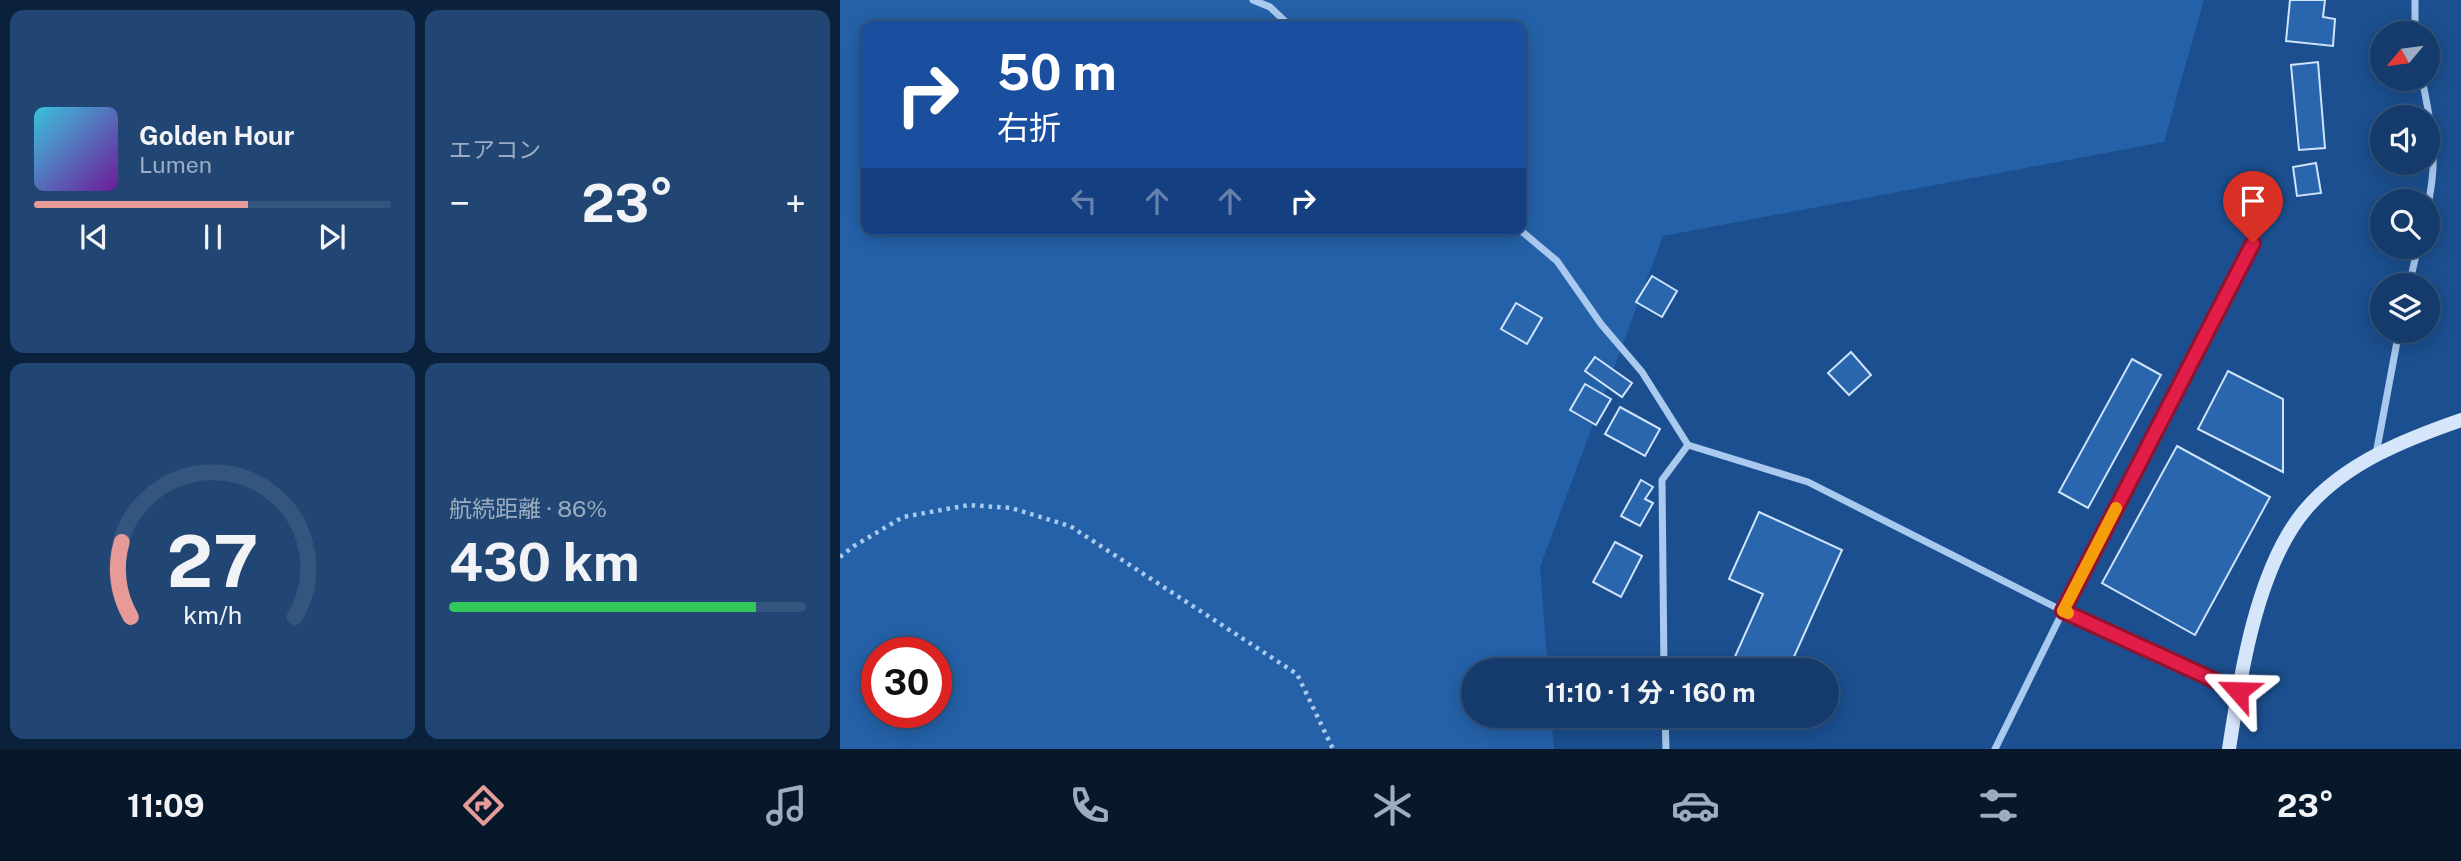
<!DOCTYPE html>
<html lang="ja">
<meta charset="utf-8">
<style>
:root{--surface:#143b6b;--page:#214673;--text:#f1f3f6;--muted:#9dadc1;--line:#33557e;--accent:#e69b98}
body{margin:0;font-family:"Public Sans","Noto Sans JP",sans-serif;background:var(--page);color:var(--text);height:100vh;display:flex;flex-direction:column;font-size:26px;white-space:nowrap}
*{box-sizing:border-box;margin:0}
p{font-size:23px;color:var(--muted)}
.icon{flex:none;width:38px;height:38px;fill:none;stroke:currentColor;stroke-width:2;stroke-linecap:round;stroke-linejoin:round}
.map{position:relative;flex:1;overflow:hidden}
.sheet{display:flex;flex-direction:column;gap:10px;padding:10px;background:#0b203b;width:840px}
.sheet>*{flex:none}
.top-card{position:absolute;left:21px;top:21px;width:665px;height:214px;border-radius:14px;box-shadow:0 4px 18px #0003,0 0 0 2px var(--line);background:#1a4fa0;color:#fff;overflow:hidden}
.needle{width:46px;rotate:241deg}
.tools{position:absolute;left:1530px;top:21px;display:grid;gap:14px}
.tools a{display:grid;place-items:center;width:70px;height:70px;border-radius:50%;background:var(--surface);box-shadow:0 4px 18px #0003,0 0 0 2px var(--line);font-size:35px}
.speed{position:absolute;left:21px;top:637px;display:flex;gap:14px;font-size:35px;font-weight:700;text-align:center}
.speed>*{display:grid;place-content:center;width:91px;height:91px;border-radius:50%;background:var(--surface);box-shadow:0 4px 18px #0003,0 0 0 2px var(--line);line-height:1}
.speed .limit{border:10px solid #d22;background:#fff;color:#111}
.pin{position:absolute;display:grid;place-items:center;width:60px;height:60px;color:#fff;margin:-72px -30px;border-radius:50% 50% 50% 0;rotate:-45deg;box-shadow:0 0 7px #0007}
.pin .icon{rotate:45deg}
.me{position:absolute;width:77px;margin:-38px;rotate:295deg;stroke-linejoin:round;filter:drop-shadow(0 0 5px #0008)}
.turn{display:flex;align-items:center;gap:24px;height:147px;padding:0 21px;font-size:32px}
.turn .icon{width:91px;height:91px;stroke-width:2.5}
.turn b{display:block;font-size:49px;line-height:60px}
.lanes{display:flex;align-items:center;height:66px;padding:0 21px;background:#0003;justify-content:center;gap:35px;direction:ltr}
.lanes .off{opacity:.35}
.big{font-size:52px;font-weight:700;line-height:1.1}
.sheet .card{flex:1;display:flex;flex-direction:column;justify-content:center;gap:10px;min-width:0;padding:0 24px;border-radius:14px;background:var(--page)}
.sheet .dial{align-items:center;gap:0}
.dial svg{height:182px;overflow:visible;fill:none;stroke:var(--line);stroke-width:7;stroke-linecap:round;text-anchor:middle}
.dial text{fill:var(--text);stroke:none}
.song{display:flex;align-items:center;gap:21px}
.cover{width:84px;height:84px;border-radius:10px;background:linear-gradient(135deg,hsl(190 70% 55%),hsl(280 70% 35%))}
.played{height:7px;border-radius:4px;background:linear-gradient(90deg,var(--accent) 60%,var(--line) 60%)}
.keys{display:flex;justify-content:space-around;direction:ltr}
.heat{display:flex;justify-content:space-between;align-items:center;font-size:38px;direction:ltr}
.charge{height:10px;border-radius:5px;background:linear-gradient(90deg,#34c759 86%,var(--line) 0)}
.sheet .tiles{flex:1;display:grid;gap:10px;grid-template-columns:repeat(2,1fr)}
.trip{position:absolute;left:621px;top:658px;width:378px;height:70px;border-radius:35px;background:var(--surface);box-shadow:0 4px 18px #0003,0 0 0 2px var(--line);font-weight:700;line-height:70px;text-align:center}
.tab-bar{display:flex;height:112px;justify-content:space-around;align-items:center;background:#08182b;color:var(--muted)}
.tab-bar .icon{width:49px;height:49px}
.tab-bar .on{color:var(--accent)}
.tab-bar b{font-size:32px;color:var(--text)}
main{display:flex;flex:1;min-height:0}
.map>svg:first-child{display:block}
.green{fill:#2461a8;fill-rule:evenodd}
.building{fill:#2a66ad;stroke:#cfe3fa;stroke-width:2}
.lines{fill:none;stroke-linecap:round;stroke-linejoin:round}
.path{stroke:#a9c9ee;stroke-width:4.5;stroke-dasharray:3.5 5;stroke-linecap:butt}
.street{stroke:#a9c9ee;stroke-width:7}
.secondary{stroke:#d6e6fa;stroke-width:14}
.route-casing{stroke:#92132f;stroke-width:18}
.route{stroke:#e11d48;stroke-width:12}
.slow{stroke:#f59e0b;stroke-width:12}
</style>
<main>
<section class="sheet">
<div class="tiles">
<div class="card">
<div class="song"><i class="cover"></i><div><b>Golden Hour</b><p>Lumen</p></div></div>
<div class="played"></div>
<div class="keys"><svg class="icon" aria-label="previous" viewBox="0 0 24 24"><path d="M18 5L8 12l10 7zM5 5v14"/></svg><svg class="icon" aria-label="pause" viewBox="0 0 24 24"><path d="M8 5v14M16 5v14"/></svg><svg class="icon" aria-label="next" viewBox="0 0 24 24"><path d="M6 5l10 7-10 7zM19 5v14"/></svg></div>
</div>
<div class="card"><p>エアコン</p>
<div class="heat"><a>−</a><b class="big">23°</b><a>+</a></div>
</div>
<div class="card dial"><svg viewBox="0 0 100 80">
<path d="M14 69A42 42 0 1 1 86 69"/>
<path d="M14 69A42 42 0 0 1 10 36" stroke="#e69b98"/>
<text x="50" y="56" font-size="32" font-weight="700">27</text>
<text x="50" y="72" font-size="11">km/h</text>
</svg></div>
<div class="card"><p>航続距離 · 86%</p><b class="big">430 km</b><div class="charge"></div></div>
</div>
</section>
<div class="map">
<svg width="1621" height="749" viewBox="0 0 1621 749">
<rect width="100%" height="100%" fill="#1b4f8f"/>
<path class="green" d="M0,0h1364l-40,142 -501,94 -123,331 8,103h-74v46h77l3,33h-714zM26,26h655v203h-655zM37,653h59v59h-59z"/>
<path class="building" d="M1450,0h35l-2,17 12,2 -2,27 -47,-5z
M1478,62l7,86 -26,2 -8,-85z
M1476,163l5,30 -24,3 -4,-29z
M812,276l25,15 -15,26 -26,-15z
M676,303l26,15 -15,26 -26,-15z
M1011,352l20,23 -22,20 -21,-22z
M755,357l37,26 -10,14 -37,-26z
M1292,359l29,16 -73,133 -29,-16z
M1388,371l55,28v73l-85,-43z
M745,384l26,15 -15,26 -26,-15z
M780,407l40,22 -15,27 -40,-22z
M1337,446l93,51 -75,138 -93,-52z
M801,480l12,7 -8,12 8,4 -13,23 -19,-10z
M919,512l83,38 -54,120h-59l34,-76 -34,-15z
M775,542l27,14 -21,41 -28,-15z
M788,662l2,8h-32v-2z"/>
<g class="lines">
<path class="path" d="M0,557l14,-11 49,-29 66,-12 42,3 59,18 227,148 36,75"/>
<path class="street" d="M413,0l17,7 20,19
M1575,33v-33
M1582,79c10,49 17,79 5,130
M679,229l38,32 44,63 41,48 46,73 120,37 255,129 175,79
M1569,285l9,-38
M1536,454l23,-123
M824,670l-2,-190 26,-35
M825,716l1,33
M1155,749l68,-138 190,-368"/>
<path class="secondary" d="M1389,749c11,-73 28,-183 77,-240 39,-46 100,-70 155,-89"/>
</g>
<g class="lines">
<defs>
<path id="route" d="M1398,691l-175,-80 190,-368"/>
</defs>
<use href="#route" class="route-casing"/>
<use href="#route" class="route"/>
<path class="slow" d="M1228,613l-5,-2 53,-103"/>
</g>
</svg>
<div class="tools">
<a><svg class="needle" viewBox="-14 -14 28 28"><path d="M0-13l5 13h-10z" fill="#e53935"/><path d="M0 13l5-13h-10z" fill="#9dadc1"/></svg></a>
<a><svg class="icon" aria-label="sound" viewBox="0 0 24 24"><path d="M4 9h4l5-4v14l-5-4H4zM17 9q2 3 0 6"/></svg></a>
<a><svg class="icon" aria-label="search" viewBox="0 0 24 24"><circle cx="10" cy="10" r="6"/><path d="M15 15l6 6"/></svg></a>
<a><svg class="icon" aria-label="layers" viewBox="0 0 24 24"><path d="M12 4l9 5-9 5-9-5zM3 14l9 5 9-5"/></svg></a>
</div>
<div class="speed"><div class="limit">30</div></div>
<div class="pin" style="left:1413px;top:243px;background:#d93025"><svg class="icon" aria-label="arrive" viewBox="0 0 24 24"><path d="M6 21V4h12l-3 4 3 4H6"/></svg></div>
<svg class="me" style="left:1398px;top:691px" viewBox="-20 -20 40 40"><path d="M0-17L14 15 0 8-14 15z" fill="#e11d48" stroke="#fff" stroke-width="4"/></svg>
<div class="trip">11:10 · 1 分 · 160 m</div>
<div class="top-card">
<div class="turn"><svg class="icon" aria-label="right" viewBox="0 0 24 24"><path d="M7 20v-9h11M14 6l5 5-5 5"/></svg><div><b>50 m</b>右折</div></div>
<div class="lanes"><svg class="icon off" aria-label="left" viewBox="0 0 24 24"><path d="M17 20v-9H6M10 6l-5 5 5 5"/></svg><svg class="icon off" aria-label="ahead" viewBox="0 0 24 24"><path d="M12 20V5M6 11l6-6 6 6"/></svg><svg class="icon off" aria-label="ahead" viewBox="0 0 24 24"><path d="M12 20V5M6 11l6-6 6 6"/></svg><svg class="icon" aria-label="right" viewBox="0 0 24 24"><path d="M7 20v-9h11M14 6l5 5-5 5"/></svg></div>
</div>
</div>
</main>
<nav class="tab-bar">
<b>11:09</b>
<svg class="icon on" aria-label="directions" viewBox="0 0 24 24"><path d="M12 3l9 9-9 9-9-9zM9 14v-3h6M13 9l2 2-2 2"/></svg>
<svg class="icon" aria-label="music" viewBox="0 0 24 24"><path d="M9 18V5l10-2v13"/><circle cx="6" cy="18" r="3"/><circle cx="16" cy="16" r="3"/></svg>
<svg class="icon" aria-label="phone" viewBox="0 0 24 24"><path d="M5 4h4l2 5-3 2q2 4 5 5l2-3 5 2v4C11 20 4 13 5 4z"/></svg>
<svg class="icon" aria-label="climate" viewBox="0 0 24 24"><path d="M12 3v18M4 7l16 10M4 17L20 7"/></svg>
<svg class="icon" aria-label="car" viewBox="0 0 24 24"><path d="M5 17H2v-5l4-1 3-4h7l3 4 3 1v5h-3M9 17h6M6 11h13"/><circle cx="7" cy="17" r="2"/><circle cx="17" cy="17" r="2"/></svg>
<svg class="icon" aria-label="filters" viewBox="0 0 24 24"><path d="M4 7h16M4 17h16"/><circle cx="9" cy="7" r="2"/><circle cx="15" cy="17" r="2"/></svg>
<b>23°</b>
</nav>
